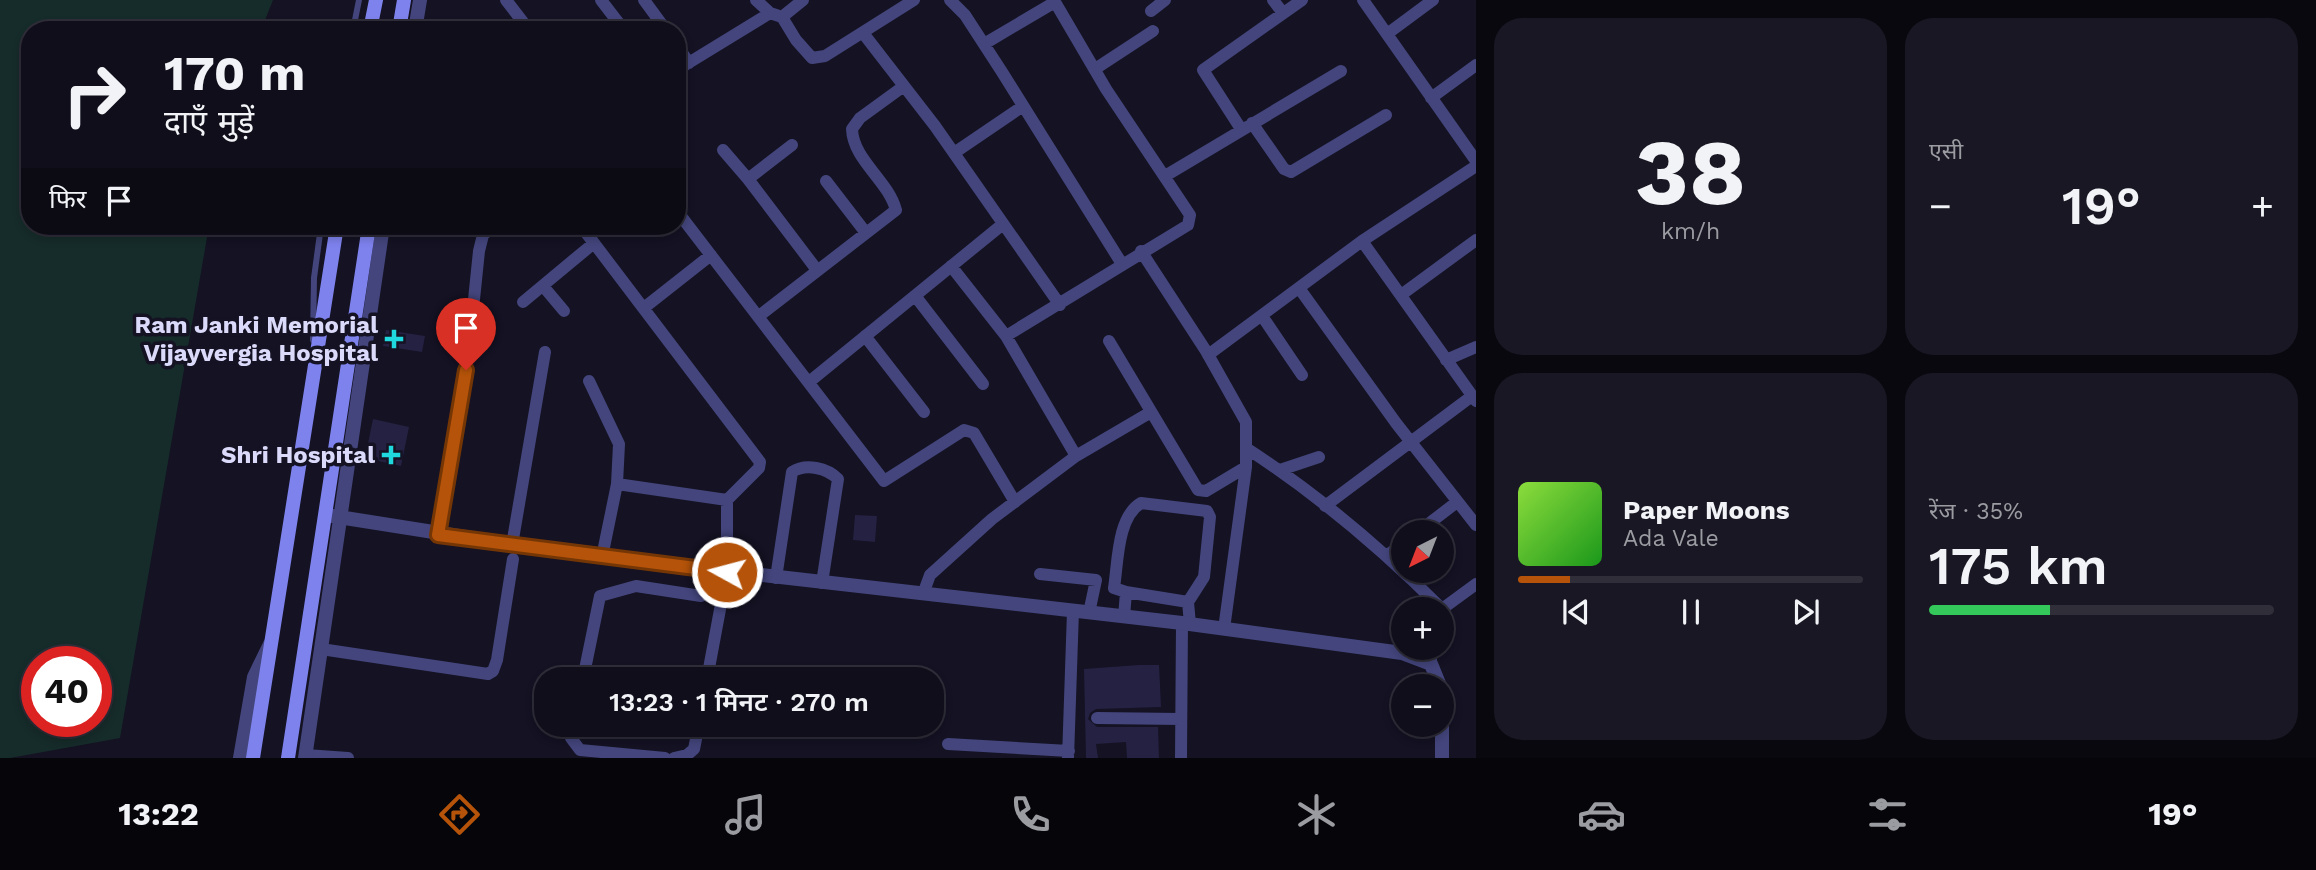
<!DOCTYPE html>
<html lang="hi">
<meta charset="utf-8">
<style>
:root{--surface:#0f0e1a;--page:#181723;--text:#f1f3f6;--muted:#9b9ca2;--line:#2f2e39;--accent:#b45309}
body{margin:0;font-family:"Work Sans","Noto Sans Devanagari",sans-serif;background:var(--page);color:var(--text);height:100vh;display:flex;flex-direction:column;font-size:26px;white-space:nowrap}
*{box-sizing:border-box;margin:0}
p{font-size:23px;color:var(--muted)}
.icon{flex:none;width:38px;height:38px;fill:none;stroke:currentColor;stroke-width:2;stroke-linecap:round;stroke-linejoin:round}
.map{position:relative;flex:1;overflow:hidden}
.side{display:flex;flex-direction:column;gap:18px;padding:18px;background:#08080e;width:840px}
.side>*{flex:none}
.hud{position:absolute;left:21px;top:21px;width:665px;height:214px;border-radius:28px;box-shadow:0 4px 10px #0003,0 0 0 2px var(--line);background:#0f0e1a;color:var(--text);overflow:hidden}
.needle{width:46px;rotate:222deg}
.fabs{position:absolute;left:1391px;top:520px;display:grid;gap:14px}
.fabs a{display:grid;place-items:center;width:63px;height:63px;border-radius:50%;background:var(--surface);box-shadow:0 4px 10px #0003,0 0 0 2px var(--line);font-size:35px}
.speed{position:absolute;left:21px;top:646px;display:flex;gap:14px;font-size:35px;font-weight:700;text-align:center}
.speed>*{display:grid;place-content:center;width:91px;height:91px;border-radius:50%;background:var(--surface);box-shadow:0 4px 10px #0003,0 0 0 2px var(--line);line-height:1}
.speed .limit{border:10px solid #d22;background:#fff;color:#111}
.pin{position:absolute;display:grid;place-items:center;width:60px;height:60px;color:#fff;margin:-72px -30px;border-radius:50% 50% 50% 0;rotate:-45deg;box-shadow:0 0 7px #0007}
.pin .icon{rotate:45deg}
.me{position:absolute;width:77px;margin:-38px;rotate:277deg;stroke-linejoin:round;filter:drop-shadow(0 0 5px #0008)}
.turn{display:flex;align-items:center;gap:24px;height:147px;padding:0 28px;font-size:32px}
.turn .icon{width:91px;height:91px;stroke-width:2.5}
.turn b{display:block;font-size:49px;line-height:60px}
.then{display:flex;align-items:center;height:66px;padding:0 28px;background:#0003;gap:14px;font-size:26px}
.big{font-size:52px;font-weight:600;line-height:1.1}
.side .card{flex:1;display:flex;flex-direction:column;justify-content:center;gap:10px;min-width:0;padding:0 24px;border-radius:28px;background:var(--page)}
.side .dial{align-items:center;gap:0}
.dial b{font-size:91px;line-height:1}
.song{display:flex;align-items:center;gap:21px}
.cover{width:84px;height:84px;border-radius:10px;background:linear-gradient(135deg,hsl(90 70% 55%),hsl(120 70% 35%))}
.played{height:7px;border-radius:4px;background:linear-gradient(90deg,var(--accent) 15%,var(--line) 15%)}
.keys{display:flex;justify-content:space-around;direction:ltr}
.heat{display:flex;justify-content:space-between;align-items:center;font-size:38px;direction:ltr}
.charge{height:10px;border-radius:5px;background:linear-gradient(90deg,#34c759 35%,var(--line) 0)}
.side .tiles{flex:1;display:grid;gap:18px;grid-template-columns:repeat(2,1fr)}
.trip{position:absolute;left:534px;top:667px;width:410px;height:70px;border-radius:28px;background:var(--surface);box-shadow:0 4px 10px #0003,0 0 0 2px var(--line);font-weight:600;line-height:70px;text-align:center}
.dock{display:flex;height:112px;justify-content:space-around;align-items:center;background:#06060a;color:var(--muted)}
.dock .icon{width:49px;height:49px}
.dock .on{color:var(--accent)}
.dock b{font-size:32px;color:var(--text)}
main{display:flex;flex:1;min-height:0}
.map>svg:first-child{display:block}
.green{fill:#162c2a;fill-rule:evenodd}
.building{fill:#252142}
.lines{fill:none;stroke-linecap:round;stroke-linejoin:round}
.service{stroke:#43457c;stroke-width:6}
.minor{stroke:#43457c;stroke-width:12}
.tertiary{stroke:#43457c;stroke-width:14}
.secondary{stroke:#7e82ed;stroke-width:14}
.route-casing{stroke:#753606;stroke-width:18}
.route{stroke:#b45309;stroke-width:12}
.poi-dot{fill:#20d9df;stroke:#141223;stroke-width:2.5}
.labels{text-anchor:middle;stroke-width:7;stroke-linejoin:round;paint-order:stroke}
.poi-label{font-size:24px;font-weight:bold;fill:#dbdafa;stroke:#141223;text-anchor:end}
</style>
<main>
<div class="map">
<svg width="1476" height="758" viewBox="0 0 1476 758">
<rect width="100%" height="100%" fill="#141223"/>
<path class="green" d="M0,0h273l-12,30h-231v196h179l-89,512 -110,20h-10zM37,662h59v59h-59z"/>
<path class="building" d="M386,330l39,6 -3,16 -39,-6z
M373,419l36,8 -8,39 -36,-8z
M855,515l22,1 -2,26 -22,-2z
M1139,665h20l2,42 -65,2 -6,4 -2,6 9,8h61l1,31h-32l-1,-16 -30,2 2,14h-12l-2,-89z"/>
<g class="lines">
<path class="service" d="M353,30l6,-30
M313,340l1,-62 7,-52"/>
<path class="minor" d="M506,0l23,30
M601,0l23,30
M644,0l22,30
M756,0l14,13 12,4 14,23 16,18 13,-2 89,-56
M950,0l15,15 37,57 120,192
M1273,0l10,13
M1363,0l113,161
M1151,11l14,-11
M782,17l21,-17
M863,33l72,93 125,179
M1387,34l46,-34
M984,44l71,-42 51,87 84,126 -2,10 -182,111
M677,45l12,18
M1095,69l58,-38
M677,70l93,-57
M1431,98l45,-33
M1252,123l32,46 7,3 95,-57
M1241,129l-38,-59 99,-70
M792,145l-44,34 69,91
M723,150l25,29
M954,153l69,-47
M1165,176l176,-105
M826,181l40,52
M677,211l207,270 80,-51 10,3 41,69
M581,226l179,236 -1,6 -32,32v72l-20,107
M1362,241l114,160
M1141,251l65,100 40,71v45l-22,162
M951,266l55,70 70,120
M543,286l21,25
M1299,288l97,135 80,102
M1401,295l75,-55
M916,297l67,87
M523,302l71,-59
M645,307l66,-52
M759,316l137,-106c-8,-30 -43,-50 -44,-81l8,-11 44,-32
M1262,316l40,59
M865,336l59,76
M1109,341l89,149 8,1 40,-24
M1208,355l154,-114 114,-75
M1446,360l30,-13
M589,381l30,63 -2,40 -15,73
M809,382l194,-158
M1246,448c71,46 137,102 196,161
M1280,470l39,-13
M617,484l110,16
M1325,506l147,-110
M1418,532l39,-30
M438,535l31,-187 10,-97 4,-16 10,-9
M512,545l33,-193
M1386,556l18,-13
M1040,574l56,6 -7,33
M776,578l16,-106c14,-9 35,-4 46,7l-16,104
M1126,592l-12,-4c4,-25 3,-71 27,-85l66,8 3,6 -6,60 -16,25 2,22
M923,594l7,-19 62,-56 84,-63 75,-44
M1442,609l34,-25
M1124,617l2,-25 62,10
M321,649l167,25 5,-3 4,-11 16,-101
M1431,664v-16
M583,679l17,-83 36,-10 65,10
M1097,718l84,1
M573,724l-2,14 9,12 85,8
M948,744l121,7
M306,755l42,3
M674,758l13,-3 7,-6 5,-25
M1068,758l5,-147
M1181,758l1,-135"/>
<path class="tertiary" d="M415,30l5,-30
M326,515l227,36 629,72 220,30 29,11 9,22
M240,758l14,-81 16,-33
M305,758l78,-532
M1442,758v-34"/>
<path class="secondary" d="M370,30l6,-30
M399,30l5,-30
M253,758l84,-532
M288,758l81,-532"/>
</g>
<g class="lines">
<defs>
<path id="route" d="M466,370l-28,165 289,37"/>
</defs>
<use href="#route" class="route-casing"/>
<use href="#route" class="route"/>
</g>
<g class="poi-dot">
<path d="M390.5 328.5h7v7h7v7h-7v7h-7v-7h-7v-7h7z"/>
<path d="M387.5 444.5h7v7h7v7h-7v7h-7v-7h-7v-7h7z"/>
</g>
<g class="labels">
<g class="poi-label">
<text x="378" y="333">Ram Janki Memorial<tspan x="378" dy="28">Vijayvergia Hospital</tspan></text>
<text x="375" y="463">Shri Hospital</text>
</g>
</g>
</svg>
<div class="fabs">
<a><svg class="needle" viewBox="-14 -14 28 28"><path d="M0-13l5 13h-10z" fill="#e53935"/><path d="M0 13l5-13h-10z" fill="#9b9ca2"/></svg></a>
<a>+</a>
<a>−</a>
</div>
<div class="speed"><div class="limit">40</div></div>
<div class="pin" style="left:466px;top:370px;background:#d93025"><svg class="icon" aria-label="arrive" viewBox="0 0 24 24"><path d="M6 21V4h12l-3 4 3 4H6"/></svg></div>
<svg class="me" style="left:727px;top:572px" viewBox="-20 -20 40 40"><circle r="17" fill="#b45309" stroke="#fff" stroke-width="3"/><path d="M0-11L8 9 0 5-8 9z" fill="#fff"/></svg>
<div class="trip">13:23 · 1 मिनट · 270 m</div>
<div class="hud">
<div class="turn"><svg class="icon" aria-label="right" viewBox="0 0 24 24"><path d="M7 20v-9h11M14 6l5 5-5 5"/></svg><div><b>170 m</b>दाएँ मुड़ें</div></div>
<div class="then">फिर<svg class="icon" aria-label="arrive" viewBox="0 0 24 24"><path d="M6 21V4h12l-3 4 3 4H6"/></svg></div>
</div>
</div>
<section class="side">
<div class="tiles">
<div class="card dial"><b>38</b><p>km/h</p></div>
<div class="card"><p>एसी</p>
<div class="heat"><a>−</a><b class="big">19°</b><a>+</a></div>
</div>
<div class="card">
<div class="song"><i class="cover"></i><div><b>Paper Moons</b><p>Ada Vale</p></div></div>
<div class="played"></div>
<div class="keys"><svg class="icon" aria-label="previous" viewBox="0 0 24 24"><path d="M18 5L8 12l10 7zM5 5v14"/></svg><svg class="icon" aria-label="pause" viewBox="0 0 24 24"><path d="M8 5v14M16 5v14"/></svg><svg class="icon" aria-label="next" viewBox="0 0 24 24"><path d="M6 5l10 7-10 7zM19 5v14"/></svg></div>
</div>
<div class="card"><p>रेंज · 35%</p><b class="big">175 km</b><div class="charge"></div></div>
</div>
</section>
</main>
<nav class="dock">
<b>13:22</b>
<svg class="icon on" aria-label="directions" viewBox="0 0 24 24"><path d="M12 3l9 9-9 9-9-9zM9 14v-3h6M13 9l2 2-2 2"/></svg>
<svg class="icon" aria-label="music" viewBox="0 0 24 24"><path d="M9 18V5l10-2v13"/><circle cx="6" cy="18" r="3"/><circle cx="16" cy="16" r="3"/></svg>
<svg class="icon" aria-label="phone" viewBox="0 0 24 24"><path d="M5 4h4l2 5-3 2q2 4 5 5l2-3 5 2v4C11 20 4 13 5 4z"/></svg>
<svg class="icon" aria-label="climate" viewBox="0 0 24 24"><path d="M12 3v18M4 7l16 10M4 17L20 7"/></svg>
<svg class="icon" aria-label="car" viewBox="0 0 24 24"><path d="M5 17H2v-5l4-1 3-4h7l3 4 3 1v5h-3M9 17h6M6 11h13"/><circle cx="7" cy="17" r="2"/><circle cx="17" cy="17" r="2"/></svg>
<svg class="icon" aria-label="filters" viewBox="0 0 24 24"><path d="M4 7h16M4 17h16"/><circle cx="9" cy="7" r="2"/><circle cx="15" cy="17" r="2"/></svg>
<b>19°</b>
</nav>
